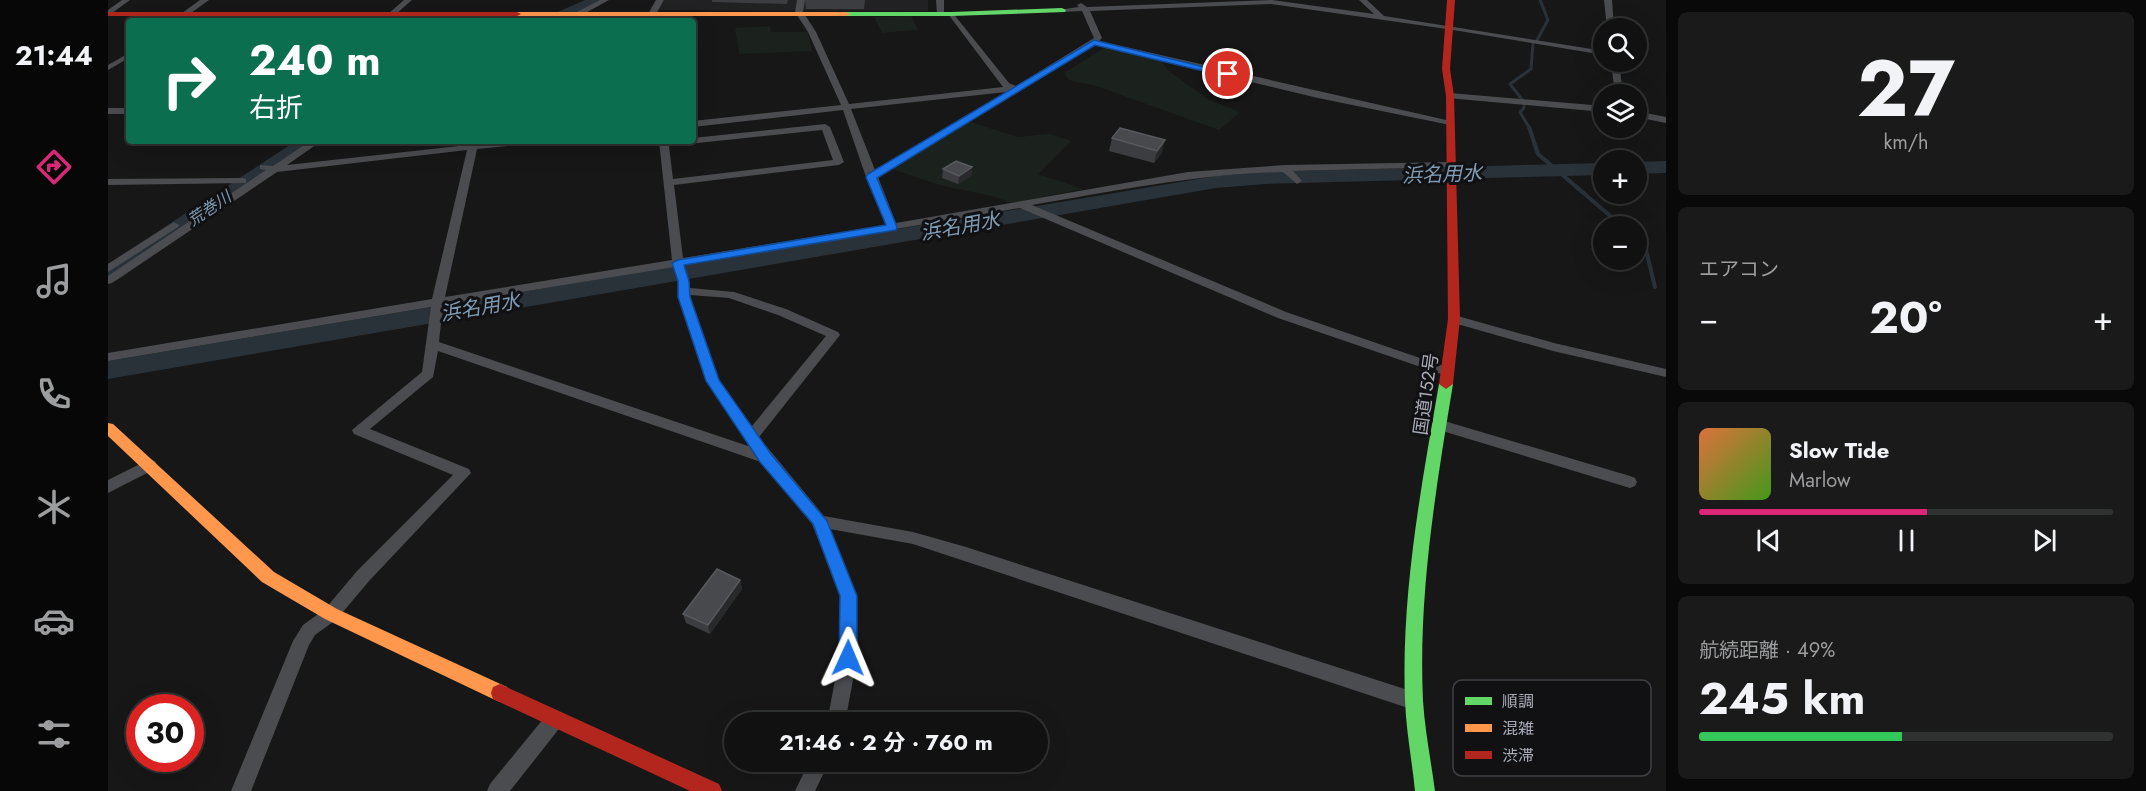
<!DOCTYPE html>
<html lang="ja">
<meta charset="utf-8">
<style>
:root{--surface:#111;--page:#1a1a1a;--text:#f1f3f6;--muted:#9c9d9f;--line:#303131;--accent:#db2777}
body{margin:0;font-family:Jost,"Noto Sans JP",sans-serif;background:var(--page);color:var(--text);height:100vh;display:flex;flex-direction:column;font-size:22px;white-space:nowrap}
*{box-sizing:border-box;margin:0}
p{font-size:20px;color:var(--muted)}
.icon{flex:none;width:33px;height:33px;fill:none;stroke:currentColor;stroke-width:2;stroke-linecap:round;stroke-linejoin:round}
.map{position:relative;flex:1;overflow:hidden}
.drawer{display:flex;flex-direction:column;gap:12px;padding:12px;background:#090909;width:480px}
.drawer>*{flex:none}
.banner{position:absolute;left:18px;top:18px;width:570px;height:126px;border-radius:6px;box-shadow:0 6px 24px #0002,0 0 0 2px var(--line);background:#0b6e4f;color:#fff;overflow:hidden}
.buttons{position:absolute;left:1485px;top:18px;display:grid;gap:12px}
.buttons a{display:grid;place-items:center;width:54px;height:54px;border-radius:50%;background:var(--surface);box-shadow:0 6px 24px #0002,0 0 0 2px var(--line);font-size:30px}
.speed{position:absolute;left:18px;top:694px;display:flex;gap:12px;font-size:30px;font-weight:700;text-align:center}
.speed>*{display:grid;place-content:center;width:78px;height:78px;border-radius:50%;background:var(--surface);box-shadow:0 6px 24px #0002,0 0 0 2px var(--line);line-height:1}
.speed .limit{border:9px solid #d22;background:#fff;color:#111}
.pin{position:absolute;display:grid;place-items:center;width:51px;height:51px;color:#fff;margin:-26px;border:3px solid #fff;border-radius:50%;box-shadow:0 2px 6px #0007}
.me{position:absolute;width:66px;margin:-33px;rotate:1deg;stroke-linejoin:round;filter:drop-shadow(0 0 4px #0008)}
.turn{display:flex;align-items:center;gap:21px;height:126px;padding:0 24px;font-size:27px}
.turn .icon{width:78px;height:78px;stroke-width:2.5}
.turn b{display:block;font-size:42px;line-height:51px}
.big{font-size:45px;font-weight:700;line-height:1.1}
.drawer .card{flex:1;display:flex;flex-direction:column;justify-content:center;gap:9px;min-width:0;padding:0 21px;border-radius:9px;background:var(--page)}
.drawer .dial{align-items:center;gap:0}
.dial b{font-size:78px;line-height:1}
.song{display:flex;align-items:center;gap:18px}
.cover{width:72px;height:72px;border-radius:9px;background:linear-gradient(135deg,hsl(20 70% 55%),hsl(100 70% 35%))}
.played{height:6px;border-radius:3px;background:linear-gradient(90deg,var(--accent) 55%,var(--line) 55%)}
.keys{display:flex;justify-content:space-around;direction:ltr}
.heat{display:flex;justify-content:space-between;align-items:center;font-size:33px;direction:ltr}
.charge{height:9px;border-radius:4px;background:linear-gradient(90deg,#34c759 49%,var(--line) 0)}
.trip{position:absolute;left:616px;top:712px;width:324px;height:60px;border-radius:30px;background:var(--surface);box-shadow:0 6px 24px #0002,0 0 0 2px var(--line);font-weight:700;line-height:60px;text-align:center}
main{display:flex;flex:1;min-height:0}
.dock{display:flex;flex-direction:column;width:108px;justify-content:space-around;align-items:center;background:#070707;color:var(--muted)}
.dock .icon{width:42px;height:42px}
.dock .active{color:var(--accent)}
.dock b{font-size:27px;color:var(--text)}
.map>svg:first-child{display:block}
.built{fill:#212124}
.green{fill:#1b211c}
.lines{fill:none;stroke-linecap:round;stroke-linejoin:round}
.stream-far1{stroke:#2a3239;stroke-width:3}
.stream{stroke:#2a3239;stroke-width:4}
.river{fill:#2a3239;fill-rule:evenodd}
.street{fill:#4b4c50;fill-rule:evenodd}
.fast{fill:#63d668;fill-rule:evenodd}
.slow{fill:#ff974d;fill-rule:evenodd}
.jam{fill:#b3261e;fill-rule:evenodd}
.wall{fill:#3c3d40}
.shaded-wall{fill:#28292a}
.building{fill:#48494d;stroke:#57595e;stroke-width:1.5}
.route{fill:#1a73e8;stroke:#114b97;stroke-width:1.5}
.labels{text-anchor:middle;stroke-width:6;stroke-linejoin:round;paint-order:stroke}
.far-water-label{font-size:16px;font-style:italic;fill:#7f9bb3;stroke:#111113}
.street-label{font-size:18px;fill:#a8adb8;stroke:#111113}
.water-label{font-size:20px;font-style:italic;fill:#7f9bb3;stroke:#111113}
.key{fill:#111113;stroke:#3e4045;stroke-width:1.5}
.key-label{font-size:16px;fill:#a8adb8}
</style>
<main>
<nav class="dock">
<b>21:44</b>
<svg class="icon active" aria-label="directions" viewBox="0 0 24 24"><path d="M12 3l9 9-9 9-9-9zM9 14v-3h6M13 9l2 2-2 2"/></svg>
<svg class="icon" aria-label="music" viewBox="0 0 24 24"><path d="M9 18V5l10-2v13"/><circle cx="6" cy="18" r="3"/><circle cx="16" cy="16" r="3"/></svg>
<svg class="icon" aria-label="phone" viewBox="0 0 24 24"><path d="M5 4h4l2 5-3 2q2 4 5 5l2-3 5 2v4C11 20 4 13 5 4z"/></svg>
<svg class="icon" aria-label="climate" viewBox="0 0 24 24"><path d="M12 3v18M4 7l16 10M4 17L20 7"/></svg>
<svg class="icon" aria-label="car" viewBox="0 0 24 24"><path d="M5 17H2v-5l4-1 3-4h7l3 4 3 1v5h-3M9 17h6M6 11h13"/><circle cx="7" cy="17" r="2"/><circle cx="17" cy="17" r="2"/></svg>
<svg class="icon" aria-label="filters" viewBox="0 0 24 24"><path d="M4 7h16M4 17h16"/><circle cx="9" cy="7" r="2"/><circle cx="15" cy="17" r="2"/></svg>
</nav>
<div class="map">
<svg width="1558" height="791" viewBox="0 0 1558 791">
<rect width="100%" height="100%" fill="#171717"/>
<path class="built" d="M556,0h264v11l-271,-1z"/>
<path class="green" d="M803,16l7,14 -36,3 -8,-16z
M662,26l1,6h37l4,19 -73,3 -4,-26z
M998,47l52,11 11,13 40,29 31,12 -21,18c-40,-14 -80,-29 -120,-43 -10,-4 -21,-3 -31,-8l-4,-6 3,-2z
M857,120l52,17 33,-3 21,7 -33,33 45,15 -71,14 -21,-7 -52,-11 -50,-17z"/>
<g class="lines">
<path class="stream-far1" d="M1429,40l11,-20 -8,-20
M1422,129l-10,-17 4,-4v-6l-14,-18 21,-15 2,-26"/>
<path class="stream" d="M1421,127l9,27 84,72
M1528,241l10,9 9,37"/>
<path class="river" d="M477,0h19l-2,3 -40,18h-21l3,-3z
M188,141h23l-3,4 -199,135 -9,2v-18z
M1558,161v12l-30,1v-12z
M1496,163v12l-339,9 -49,4 -1108,191v-18l1108,-185 49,-4z"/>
<path class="street" d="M14,0h8l-22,16v-6z
M92,0h9l-29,21h-9z
M296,0h8l-24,21h-8z
M492,0h9l-29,16 -7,-2z
M548,0h8l-8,14 1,7h-8l-1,-7z
M689,0h8l-2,12 13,20 33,72 154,-17 -55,-73 4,-2 57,71 7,3 78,-48 -12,-27 -20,1 -4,-2 21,-3 -2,-2 4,-2 6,4 185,-7 102,14 -15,-14h8l17,16 220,35v4l-157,-26 -176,-25 -181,7 12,27 -3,3 356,81 -5,3 -132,-27 -223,-53 -217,132 18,46 292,-51 97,-7 169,-3 2,2 -5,3 -158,4 9,10 -5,3 -14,-12c-85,2 -167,19 -251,33l254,107 166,57 2,3 -2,3 -5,1 -169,-58 -258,-110 -336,57 6,23 44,4 52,17 52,23 2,3 -81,102 65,79 89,16 53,15 448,145 7,3 2,6 -2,6 -7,3 -501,-166 -83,-15 27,67v62l-12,65h-18l12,-65 2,-62 -29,-72 -51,-62 -323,-111 -5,26 -63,52 99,40 2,4 -102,108 -32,38 -22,16 -6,10 -58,146h-20l62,-150 10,-16 22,-16 32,-38 96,-96 -99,-41 -2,-4 70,-58 9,-65 -323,54v-8l324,-54 35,-149 -190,22 -165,111 -4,1v-8l158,-106 -6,-1v-4l13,1 37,-25h11l-34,24 181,-20 1,-4h10l-1,3 54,-3 -5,3 -50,5 -32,148 227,-37 -13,-119h34v-3l132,-14 5,3 14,35 -5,3 -165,20 9,73 203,-33 -20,-48 -23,-67 -150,17v-6l148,-16 -33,-73 -13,-20zM898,92l-131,78 -24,-61zM714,130l11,30 -160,19 -4,-33zM566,267l4,14v16l28,84 45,66 -312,-105 4,-37zM582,295l39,3 49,17 48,21 -74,90 -33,-46z
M828,0h8v16l-7,-2z
M1496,0h8l2,28h-7z
M452,12h3v4l-14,5h-10z
M21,53v5l-21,12v-5z
M1503,62h8l4,32h-8z
M1342,93l154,13v6l-157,-14v-4z
M0,108h21v6h-21z
M1528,111l30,6v6l-30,-6z
M134,178l4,1v4l-138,2v-6z
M66,222l5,3 -1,2 -70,45v-8z
M1346,315l100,28 112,26v8l-113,-26 -103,-29 -2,-3 2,-3z
M1333,420l189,56 5,2 2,4 -2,4 -5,2 -194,-59 -2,-4 2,-4z
M42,459l5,2 2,4 -2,4 -47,24v-13z
M447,710l7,3 2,6 -2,6 -52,66h-23l3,-7 58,-71z
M701,762h20l-14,29h-20z"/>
<path class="fast" d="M954,8l4,2 -1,2 -113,4h-106l-4,-2 4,-2h106z
M1338,379l7,5c-17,104 -35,210 -30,317 2,30 8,60 12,90h-20c-3,-30 -9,-61 -10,-91 -4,-106 16,-212 34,-316z"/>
<path class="slow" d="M409,12h329l4,2 -4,2h-332v-4z
M0,423l5,1 161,148 63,37 170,78 2,6 -2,6 -7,3 -7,-3 -168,-80 -63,-37 -154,-146z"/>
<path class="jam" d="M1339,0h8l-5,69 4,27 6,223 -7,65 -7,5 -7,-5 9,-65 -2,-223 -4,-27z
M0,12h409l4,2 -4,2h-409z
M392,684l219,100 3,7h-32l-197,-92 -2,-6 2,-6z"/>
</g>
<path class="wall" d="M604,0h76l-1,4 -75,-2z
M697,0h60l-1,9h-58z
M1012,128l42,25 -8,10 -45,-12 3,-13z
M835,169l29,6 -14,9 -16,-6z
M632,580l2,9 -32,45 -24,-11 -3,-9z"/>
<path class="shaded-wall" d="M1057,140l-3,13 -8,10 3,-12z
M864,167v8l-14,9 1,-8z
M632,580l2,9 -32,45 -2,-9z"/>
<path class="building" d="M1012,128l45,12 -8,11 -45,-13z
M848,161l16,6 -13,9 -16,-7z
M609,569l23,11 -32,45 -25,-11z"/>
<path class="route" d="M986,40l139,34 -5,3 -133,-32 -218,133 20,49 -1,3 -212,35 5,16 1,16 29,83 52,74 56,67 30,75v62l-3,6 -6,3 -6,-3 -3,-6 1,-62 -27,-72 -53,-62 -54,-81 -28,-84v-16l-6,-18 6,-3 208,-35 -20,-48 2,-3z"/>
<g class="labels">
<g class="far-water-label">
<text transform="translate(101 208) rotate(-34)" y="6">荒巻川</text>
</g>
<g class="street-label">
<text transform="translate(1318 394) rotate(-82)" y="6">国道152号</text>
</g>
<g class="water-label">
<text transform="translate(1334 174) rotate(-2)" y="7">浜名用水</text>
<text transform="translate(852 226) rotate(-10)" y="7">浜名用水</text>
<text transform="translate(372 307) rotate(-10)" y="7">浜名用水</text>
</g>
</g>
<rect x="1345" y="680" width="198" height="96" rx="9" class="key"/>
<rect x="1357" y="697" width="27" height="8" fill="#63d668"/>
<rect x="1357" y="724" width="27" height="8" fill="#ff974d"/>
<rect x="1357" y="751" width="27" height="8" fill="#b3261e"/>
<g class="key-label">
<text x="1394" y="707">順調</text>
<text x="1394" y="734">混雑</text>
<text x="1394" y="761">渋滞</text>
</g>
</svg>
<div class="buttons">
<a><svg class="icon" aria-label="search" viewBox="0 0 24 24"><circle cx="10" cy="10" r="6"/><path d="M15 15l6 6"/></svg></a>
<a><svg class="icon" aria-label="layers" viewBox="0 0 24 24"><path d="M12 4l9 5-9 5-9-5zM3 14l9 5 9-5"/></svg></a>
<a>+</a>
<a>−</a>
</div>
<div class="speed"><div class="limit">30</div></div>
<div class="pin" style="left:1120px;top:74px;background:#d93025"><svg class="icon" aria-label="arrive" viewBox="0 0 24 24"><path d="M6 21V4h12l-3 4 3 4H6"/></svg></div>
<svg class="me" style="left:740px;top:658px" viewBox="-20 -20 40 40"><path d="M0-17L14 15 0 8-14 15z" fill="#1a73e8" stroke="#fff" stroke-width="4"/></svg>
<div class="trip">21:46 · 2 分 · 760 m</div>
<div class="banner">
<div class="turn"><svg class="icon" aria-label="right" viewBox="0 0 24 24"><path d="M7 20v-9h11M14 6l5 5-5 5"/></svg><div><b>240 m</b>右折</div></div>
</div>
</div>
<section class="drawer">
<div class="card dial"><b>27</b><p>km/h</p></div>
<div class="card"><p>エアコン</p>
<div class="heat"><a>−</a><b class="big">20°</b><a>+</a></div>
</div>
<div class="card">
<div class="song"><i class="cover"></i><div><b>Slow Tide</b><p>Marlow</p></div></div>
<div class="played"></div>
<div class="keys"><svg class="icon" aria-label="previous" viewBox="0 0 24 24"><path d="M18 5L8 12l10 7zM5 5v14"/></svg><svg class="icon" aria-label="pause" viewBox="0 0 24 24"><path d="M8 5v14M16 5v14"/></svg><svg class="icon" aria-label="next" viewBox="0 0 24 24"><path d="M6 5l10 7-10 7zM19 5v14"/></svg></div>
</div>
<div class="card"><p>航続距離 · 49%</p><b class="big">245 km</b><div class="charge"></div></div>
</section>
</main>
